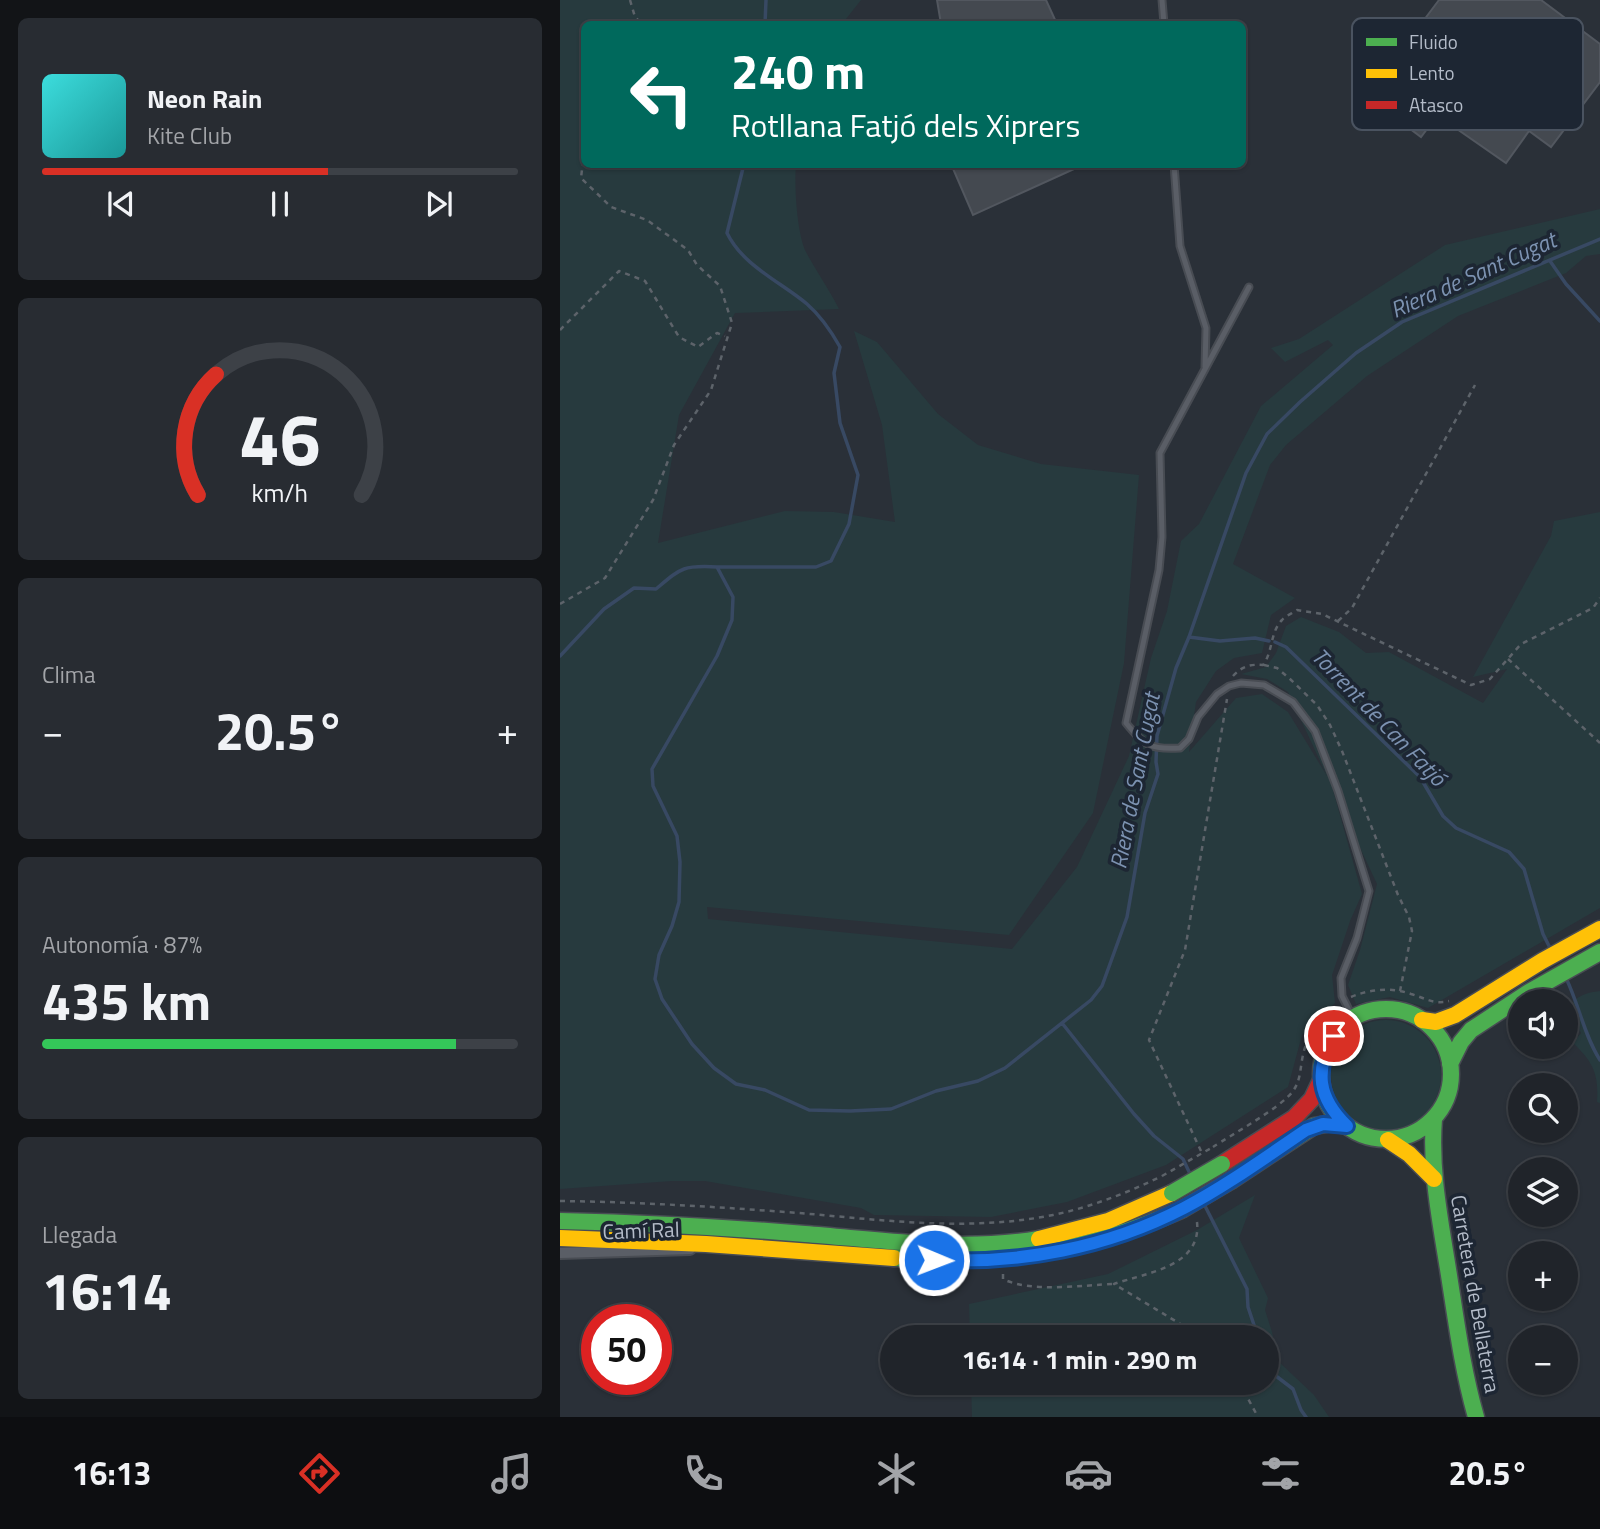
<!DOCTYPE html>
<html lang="es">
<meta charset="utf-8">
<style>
:root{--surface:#20242a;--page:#282c32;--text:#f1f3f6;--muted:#a2a4a8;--line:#3d4147;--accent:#d93025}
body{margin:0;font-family:"Titillium Web",sans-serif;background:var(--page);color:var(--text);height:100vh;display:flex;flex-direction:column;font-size:26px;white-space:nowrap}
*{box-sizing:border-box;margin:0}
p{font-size:23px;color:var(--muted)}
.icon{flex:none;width:38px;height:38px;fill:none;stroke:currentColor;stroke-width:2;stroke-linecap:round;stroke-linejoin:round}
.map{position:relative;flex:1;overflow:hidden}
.details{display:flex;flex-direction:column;gap:18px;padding:18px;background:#121417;width:560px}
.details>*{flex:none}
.top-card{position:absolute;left:21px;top:21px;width:665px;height:147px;border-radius:10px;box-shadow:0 2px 5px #0004,0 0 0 2px var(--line);background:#00695c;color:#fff;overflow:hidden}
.buttons{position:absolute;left:948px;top:989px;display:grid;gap:14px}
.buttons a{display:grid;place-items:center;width:70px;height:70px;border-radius:50%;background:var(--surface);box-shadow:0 2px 5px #0004,0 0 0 2px var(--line);font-size:35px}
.speed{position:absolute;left:21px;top:1304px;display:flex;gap:14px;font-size:35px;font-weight:700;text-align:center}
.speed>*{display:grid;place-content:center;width:91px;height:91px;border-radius:50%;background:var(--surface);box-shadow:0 2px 5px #0004,0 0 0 2px var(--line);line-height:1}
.speed .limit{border:10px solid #d22;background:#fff;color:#111}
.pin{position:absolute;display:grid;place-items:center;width:60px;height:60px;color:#fff;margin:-30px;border:4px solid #fff;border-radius:50%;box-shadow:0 2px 7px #0007}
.me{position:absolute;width:77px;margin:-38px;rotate:91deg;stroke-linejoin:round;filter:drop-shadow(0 0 5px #0008)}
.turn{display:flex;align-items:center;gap:24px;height:147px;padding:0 35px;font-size:32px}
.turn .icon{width:91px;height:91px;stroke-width:2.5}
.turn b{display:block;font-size:49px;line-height:60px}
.big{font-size:52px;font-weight:700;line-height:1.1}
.details .widget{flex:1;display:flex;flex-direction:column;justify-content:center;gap:10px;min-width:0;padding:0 24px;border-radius:10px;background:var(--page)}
.details .dial{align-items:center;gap:0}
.dial svg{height:182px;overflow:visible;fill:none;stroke:var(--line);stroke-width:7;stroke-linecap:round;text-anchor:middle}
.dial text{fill:var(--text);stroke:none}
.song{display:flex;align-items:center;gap:21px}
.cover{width:84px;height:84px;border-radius:10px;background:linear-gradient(135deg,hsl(180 70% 55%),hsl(180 70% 35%))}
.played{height:7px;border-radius:4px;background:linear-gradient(90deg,var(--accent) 60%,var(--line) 60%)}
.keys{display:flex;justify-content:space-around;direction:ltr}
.heat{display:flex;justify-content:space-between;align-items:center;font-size:38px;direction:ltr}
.charge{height:10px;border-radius:5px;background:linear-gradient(90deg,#34c759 87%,var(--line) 0)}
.trip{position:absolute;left:320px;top:1325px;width:399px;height:70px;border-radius:35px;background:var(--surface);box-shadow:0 2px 5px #0004,0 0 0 2px var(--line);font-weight:700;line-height:70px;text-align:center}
.dock{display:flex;height:112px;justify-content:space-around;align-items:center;background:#0d0e11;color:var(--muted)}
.dock .icon{width:49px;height:49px}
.dock .selected{color:var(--accent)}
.dock b{font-size:32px;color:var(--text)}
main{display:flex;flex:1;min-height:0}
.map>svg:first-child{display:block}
.green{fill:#273a3e}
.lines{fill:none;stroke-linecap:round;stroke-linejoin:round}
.stream{stroke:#384963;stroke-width:3.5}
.building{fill:#444950;stroke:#52575f;stroke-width:2}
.lane-casing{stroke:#484c53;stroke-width:9}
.street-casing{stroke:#484c53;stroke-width:14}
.fast-casing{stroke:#484c53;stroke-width:19}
.slow-casing{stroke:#484c53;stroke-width:19}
.jam-casing{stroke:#484c53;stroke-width:19}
.path{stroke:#5d636a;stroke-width:2.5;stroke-dasharray:5 5;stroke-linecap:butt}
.lane{stroke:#5a5e66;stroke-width:5}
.street{stroke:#5a5e66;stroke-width:10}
.fast{stroke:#4caf50;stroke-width:16}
.slow{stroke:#ffc107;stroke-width:16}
.jam{stroke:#c62828;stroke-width:16}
.fast-bridge-casing{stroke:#484c53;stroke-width:19;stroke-linecap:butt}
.slow-bridge-casing{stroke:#484c53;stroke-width:19;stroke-linecap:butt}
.path-bridge{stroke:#5d636a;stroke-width:2.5;stroke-dasharray:5 5;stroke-linecap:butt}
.fast-bridge{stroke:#4caf50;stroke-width:16}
.slow-bridge{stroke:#ffc107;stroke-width:16}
.route-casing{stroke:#114b97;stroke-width:18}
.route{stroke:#1a73e8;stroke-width:12}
.labels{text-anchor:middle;stroke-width:7;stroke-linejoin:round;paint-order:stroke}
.street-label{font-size:21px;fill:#b4bcc9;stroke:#1d2633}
.water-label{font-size:23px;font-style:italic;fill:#7c92b1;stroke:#1d2633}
.key{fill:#1d2633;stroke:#4a5360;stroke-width:2}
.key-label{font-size:19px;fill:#b4bcc9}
</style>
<main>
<section class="details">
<div class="widget">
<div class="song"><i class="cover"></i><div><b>Neon Rain</b><p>Kite Club</p></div></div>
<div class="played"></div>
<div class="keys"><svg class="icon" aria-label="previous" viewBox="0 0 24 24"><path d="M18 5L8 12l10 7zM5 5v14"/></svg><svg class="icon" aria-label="pause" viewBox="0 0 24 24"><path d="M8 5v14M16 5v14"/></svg><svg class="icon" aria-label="next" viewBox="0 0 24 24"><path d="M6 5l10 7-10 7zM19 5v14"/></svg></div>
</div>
<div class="widget dial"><svg viewBox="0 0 100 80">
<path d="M14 69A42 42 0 1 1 86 69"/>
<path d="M14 69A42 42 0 0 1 22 16" stroke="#d93025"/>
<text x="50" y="56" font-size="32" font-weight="700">46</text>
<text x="50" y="72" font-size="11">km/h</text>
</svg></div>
<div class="widget"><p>Clima</p>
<div class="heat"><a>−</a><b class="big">20.5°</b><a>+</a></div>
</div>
<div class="widget"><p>Autonomía · 87%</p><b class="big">435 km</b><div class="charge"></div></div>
<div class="widget"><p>Llegada</p><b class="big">16:14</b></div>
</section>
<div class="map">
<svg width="1040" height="1417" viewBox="0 0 1040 1417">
<rect width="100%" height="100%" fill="#2a3038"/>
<path class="green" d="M0,0h301l-19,24h-258v140l212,1c-2,20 1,69 10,87 10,19 23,37 33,57l-104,4 -56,102 -21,128 127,-32 49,1 61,10 -13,-97 -28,-94 23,11 61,72 40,31 63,19 98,11 -15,188 -31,150 -84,122 -302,-28 1,12 304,30 65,-82 52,-111 22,-98 16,-47 14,-70 18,-17 62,-118 72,-61 -5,-5 -43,22 -14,-14 28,-9 146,-94 155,-36v45l-14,2 -20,17 -108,43 -91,60 -81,69 -16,20 -37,99 62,34 -24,17 -9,38 -28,5 -18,13 -20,31 -7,50 47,-54 26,-4 26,18 39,64 -39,-84 -21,-13 -26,-5 25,-7 10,-14 10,-27 15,-9 38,15 27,21 23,-1 94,51 24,-34 -34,8 78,-141 3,-15 46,-9v396l-172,100 -38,-11 -34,7 -8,-19 12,-35 17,-66 -44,-94 29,104 -12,27 -18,54 3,28 -33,32 -14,52 -122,78 -99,37 -76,15 -117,-2 -13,-7 -156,-27h-33l-112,8z
M1040,991v112l-3,-1c2,-28 -4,-40 -24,-59l8,-10 -13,-24c8,-13 16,-16 32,-18z
M771 1075a55 55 0 1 1 110 0a55 55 0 1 1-110 0Z
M695,1195l-16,43 29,60 -3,12 7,22 6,29 36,34 15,22h-357l-1,-34 296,-1v-45h-297l-1,-33 139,-30 89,-44z"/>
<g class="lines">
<path class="stream" d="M205,24l1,-24
M990,261l16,23 34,37
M157,567h99l15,-6 18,-37 9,-49 -18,-52 -6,-50 6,-26c-9,-16 -18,-30 -33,-43 -26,-22 -64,-38 -80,-71l17,-69
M629,637l31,4 35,-3 14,3
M715,642l11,5 134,130 23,39 13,12 53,24 15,17 19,65 8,16
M0,656l44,-47 30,-21 22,1c25,-21 27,-24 61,-22l16,30 -1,23 -15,36 -65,113 1,17 24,50 3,26 -1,40 -7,24 -13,29 -4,24 7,20 30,45 22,24 22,16 29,6 44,20 41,1 41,-2 45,-18 42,-10 27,-13 86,-68 11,-14 25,-69 18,-104 13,-39 -2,-12 1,-26 19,-68 13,-31 57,-164 21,-39 33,-32 56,-49 46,-31 198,-83
M1006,978c13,27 18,57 34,82
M502,1023l72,91 20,22 29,23 9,19
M644,1204l43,85 1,18 10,30
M707,1363l9,13 17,13 8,21 5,7"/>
</g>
<path class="building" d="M377,0h109l11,24h-116z
M879,0h102l59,44v38l-49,65 -22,-16 -23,32 -49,-34 25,-34 -19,-14 -42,56 -40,-30 45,-60 -14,-11z
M391,164h134l-112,51z"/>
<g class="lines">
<defs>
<path id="lane" d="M602,0l2,24
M614,164l6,82 26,82 -1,39
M689,287l-89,166 2,84 -3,33 -33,153c18,22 24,27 54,25l9,-9 9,-22 19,-23 12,-8 12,-3 23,2 29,17 22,29 23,60 31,100 -12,47 -16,40 1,18 11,22"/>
<path id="street" d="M0,1253l130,-4"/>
<path id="fast" d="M761 1074a65 65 0 1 1 130 0a65 65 0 1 1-130 0Z
M890,1064l11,-22 10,-12 58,-38 71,-40
M874,1119c-4,51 6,100 14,150 8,50 14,99 28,148
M672,1180l82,-54 18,-3 15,3
M0,1221c82,2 164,6 245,13 78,6 157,18 234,5
M334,1258c105,8 191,-6 287,-48"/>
<path id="slow" d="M862,1020l14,2 19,-7 87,-54 58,-32
M828,1140l21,14 25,25
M0,1238l146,6 188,14
M479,1239l69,-18 64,-28"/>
<path id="jam" d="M662,1164l72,-46 18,-19 9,-19"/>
</defs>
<use href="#lane" class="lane-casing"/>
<use href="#street" class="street-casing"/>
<use href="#fast" class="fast-casing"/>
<use href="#slow" class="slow-casing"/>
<use href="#jam" class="jam-casing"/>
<path class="path" d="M70,0l5,17 7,7
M0,330l59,-59 26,10 34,56 19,10 19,-14 8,3
M0,604l45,-26 48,-78 21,-55 37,-55 21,-67 -12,-37 -23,-21 -9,-15 -41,-30 -36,-13 -30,-29 3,-26
M778,621l14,-13 123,-223
M948,659l92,84
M704,665l13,3 13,11 27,26 13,20 12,26 56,144 11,22 3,14 -12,60
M673,676c9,-10 18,-12 30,-11 10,-13 7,-33 19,-45 3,-4 11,-7 15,-10l25,4 149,71 19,-6 31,-35 72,-36 7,-10
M791,997c19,-8 40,-10 60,-3 14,4 23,11 38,7
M653,1147c18,-12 69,-40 80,-56 8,-11 7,-23 10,-36 4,-20 17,-37 33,-49
M641,1151l-52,-111 36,-90 42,-251
M0,1201c80,1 159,6 239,12 84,7 170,19 254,2 38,-8 74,-22 109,-39
M637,1222c5,45 -52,51 -83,62l88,53
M443,1274v5c28,14 80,6 111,5
M679,1382l19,35"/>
<use href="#lane" class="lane"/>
<use href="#street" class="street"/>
<use href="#fast" class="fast"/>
<use href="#slow" class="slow"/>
<use href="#jam" class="jam"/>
<defs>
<path id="fast-bridge" d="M612,1193l50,-29"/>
<path id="slow-bridge" d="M621,1210l51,-30"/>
</defs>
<use href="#fast-bridge" class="fast-bridge-casing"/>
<use href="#slow-bridge" class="slow-bridge-casing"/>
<path class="path-bridge" d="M602,1176l51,-29"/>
<use href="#fast-bridge" class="fast-bridge"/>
<use href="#slow-bridge" class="slow-bridge"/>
</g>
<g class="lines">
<defs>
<path id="route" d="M374,1260c86,4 173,-12 250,-52 42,-22 82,-51 122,-78l17,-6 24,2c-29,-28 -33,-55 -13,-90"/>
</defs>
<use href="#route" class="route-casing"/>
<use href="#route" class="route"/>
</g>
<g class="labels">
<g class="street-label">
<text transform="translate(81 1231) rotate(-2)" y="7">Camí Ral</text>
<text transform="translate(915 1294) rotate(80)" y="7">Carretera de Bellaterra</text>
</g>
<g class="water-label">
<text transform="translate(913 275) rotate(-24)" y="8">Riera de Sant Cugat</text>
<text transform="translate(819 717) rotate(46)" y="8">Torrent de Can Fatjó</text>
<text transform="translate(575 781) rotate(-79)" y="8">Riera de Sant Cugat</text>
</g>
</g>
<rect x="792" y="18" width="231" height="112" rx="10" class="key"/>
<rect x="806" y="38" width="31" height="8" fill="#4caf50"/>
<rect x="806" y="69" width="31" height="9" fill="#ffc107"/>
<rect x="806" y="101" width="31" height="8" fill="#c62828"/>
<g class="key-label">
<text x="849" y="49">Fluido</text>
<text x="849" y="80">Lento</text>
<text x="849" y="112">Atasco</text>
</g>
</svg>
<div class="buttons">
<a><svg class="icon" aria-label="sound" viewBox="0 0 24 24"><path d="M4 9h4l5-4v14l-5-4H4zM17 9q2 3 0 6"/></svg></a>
<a><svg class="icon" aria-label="search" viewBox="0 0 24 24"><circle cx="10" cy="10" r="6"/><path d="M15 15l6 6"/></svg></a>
<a><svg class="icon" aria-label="layers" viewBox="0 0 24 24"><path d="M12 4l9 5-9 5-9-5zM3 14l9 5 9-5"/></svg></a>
<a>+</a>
<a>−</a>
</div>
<div class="speed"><div class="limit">50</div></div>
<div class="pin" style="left:774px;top:1036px;background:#d93025"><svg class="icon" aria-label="arrive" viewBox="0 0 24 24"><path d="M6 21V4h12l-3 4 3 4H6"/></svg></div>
<svg class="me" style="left:374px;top:1260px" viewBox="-20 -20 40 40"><circle r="17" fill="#1a73e8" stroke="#fff" stroke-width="3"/><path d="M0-11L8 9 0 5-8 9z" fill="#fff"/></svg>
<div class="trip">16:14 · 1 min · 290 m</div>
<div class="top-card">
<div class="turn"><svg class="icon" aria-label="left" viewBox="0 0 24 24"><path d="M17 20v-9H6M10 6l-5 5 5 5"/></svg><div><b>240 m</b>Rotllana Fatjó dels Xiprers</div></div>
</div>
</div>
</main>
<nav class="dock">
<b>16:13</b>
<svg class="icon selected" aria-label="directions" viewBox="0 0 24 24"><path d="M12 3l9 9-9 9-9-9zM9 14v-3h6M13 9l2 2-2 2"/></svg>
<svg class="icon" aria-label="music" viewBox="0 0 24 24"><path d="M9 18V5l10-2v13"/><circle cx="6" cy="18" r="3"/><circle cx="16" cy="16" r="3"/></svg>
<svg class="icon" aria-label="phone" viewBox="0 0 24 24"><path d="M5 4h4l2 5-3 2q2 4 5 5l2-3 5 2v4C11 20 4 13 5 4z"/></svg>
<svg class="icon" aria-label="climate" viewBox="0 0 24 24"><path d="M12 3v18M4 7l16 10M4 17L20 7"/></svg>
<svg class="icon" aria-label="car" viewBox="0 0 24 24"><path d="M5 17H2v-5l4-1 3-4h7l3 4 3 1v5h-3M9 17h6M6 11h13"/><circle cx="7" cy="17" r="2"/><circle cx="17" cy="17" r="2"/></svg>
<svg class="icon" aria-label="filters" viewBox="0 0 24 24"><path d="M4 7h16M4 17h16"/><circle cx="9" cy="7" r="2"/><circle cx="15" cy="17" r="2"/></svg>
<b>20.5°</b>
</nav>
